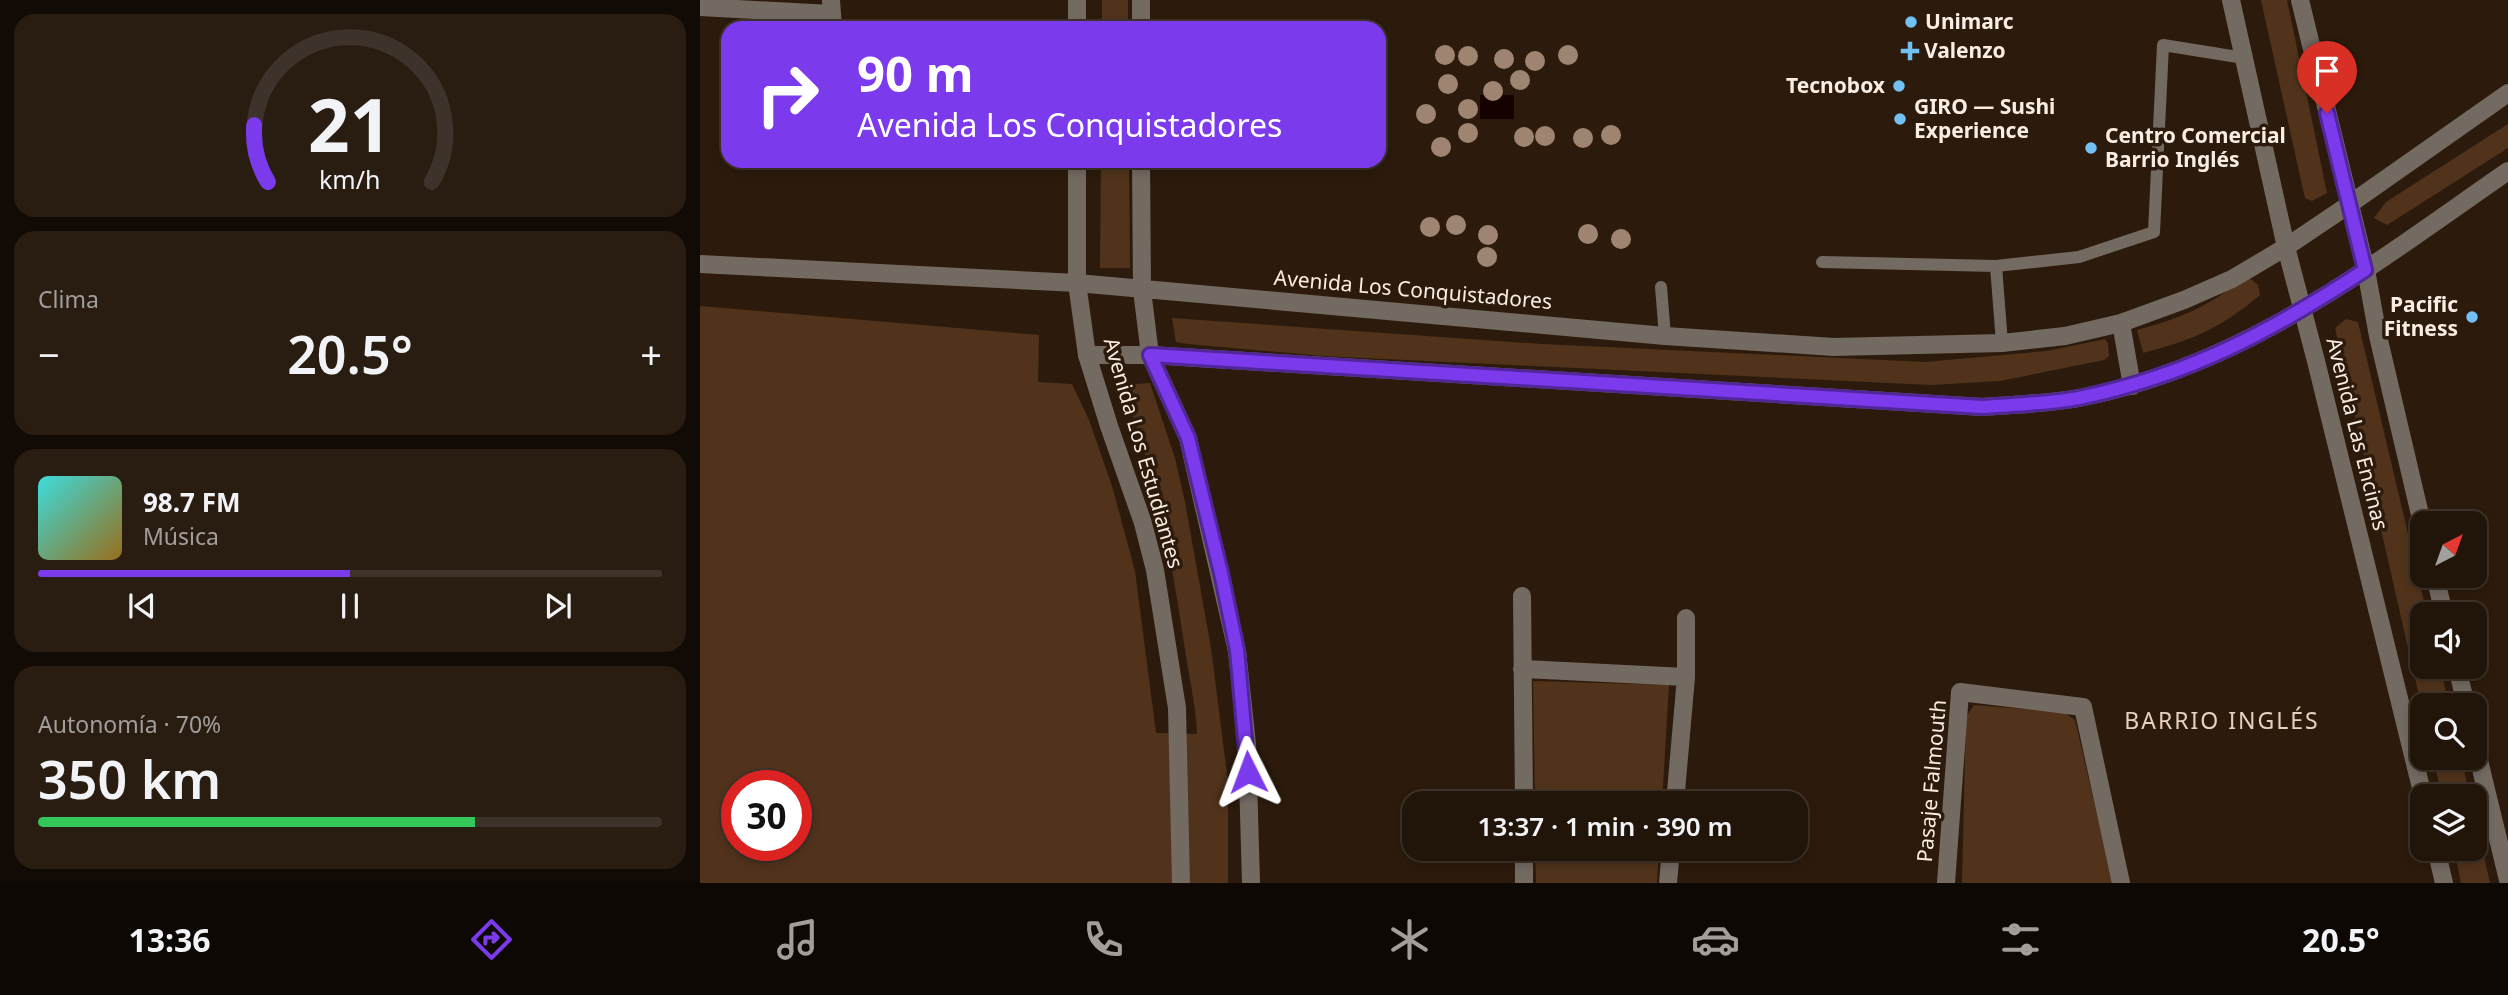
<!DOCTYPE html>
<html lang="es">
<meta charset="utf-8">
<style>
:root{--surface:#211409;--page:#291d12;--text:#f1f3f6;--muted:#a29e9c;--line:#3e332a;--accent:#7c3aed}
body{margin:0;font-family:"Noto Sans",sans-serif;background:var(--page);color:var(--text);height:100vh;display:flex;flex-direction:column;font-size:26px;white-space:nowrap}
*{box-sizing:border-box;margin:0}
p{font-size:23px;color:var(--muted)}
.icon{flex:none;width:38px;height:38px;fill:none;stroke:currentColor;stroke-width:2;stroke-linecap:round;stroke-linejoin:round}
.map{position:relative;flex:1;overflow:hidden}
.drawer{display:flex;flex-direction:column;gap:14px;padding:14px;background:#120b05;width:700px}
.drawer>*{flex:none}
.banner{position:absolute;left:21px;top:21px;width:665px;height:147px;border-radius:21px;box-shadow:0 4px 10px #0003,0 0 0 2px var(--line);background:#7c3aed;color:#fff;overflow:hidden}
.needle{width:46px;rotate:41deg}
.tools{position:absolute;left:1710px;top:511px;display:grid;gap:14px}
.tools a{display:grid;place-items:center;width:77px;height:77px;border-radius:14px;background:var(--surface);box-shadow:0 4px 10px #0003,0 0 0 2px var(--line);font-size:35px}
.speed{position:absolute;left:21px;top:770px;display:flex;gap:14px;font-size:35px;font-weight:700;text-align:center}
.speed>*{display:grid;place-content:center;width:91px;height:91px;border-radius:50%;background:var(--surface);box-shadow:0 4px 10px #0003,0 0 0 2px var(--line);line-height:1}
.speed .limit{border:10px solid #d22;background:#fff;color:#111}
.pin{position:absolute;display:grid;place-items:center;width:60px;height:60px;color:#fff;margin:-72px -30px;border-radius:50% 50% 50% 0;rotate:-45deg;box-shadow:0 0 7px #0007}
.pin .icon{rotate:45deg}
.me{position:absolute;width:77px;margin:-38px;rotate:357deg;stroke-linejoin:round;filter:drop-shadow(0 0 5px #0008)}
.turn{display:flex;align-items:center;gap:24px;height:147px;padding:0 21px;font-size:32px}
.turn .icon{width:91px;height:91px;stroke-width:2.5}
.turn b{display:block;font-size:49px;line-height:60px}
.big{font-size:52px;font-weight:600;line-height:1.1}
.drawer .tile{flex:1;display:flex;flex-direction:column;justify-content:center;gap:10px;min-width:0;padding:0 24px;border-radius:21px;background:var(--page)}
.drawer .dial{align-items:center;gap:0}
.dial svg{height:182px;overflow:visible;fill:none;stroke:var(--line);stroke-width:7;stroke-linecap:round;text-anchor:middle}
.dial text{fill:var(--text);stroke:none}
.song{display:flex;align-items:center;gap:21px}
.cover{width:84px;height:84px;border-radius:10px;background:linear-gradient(135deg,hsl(180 70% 55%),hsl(40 70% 35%))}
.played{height:7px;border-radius:4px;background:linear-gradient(90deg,var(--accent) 50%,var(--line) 50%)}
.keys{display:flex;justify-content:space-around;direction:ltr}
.heat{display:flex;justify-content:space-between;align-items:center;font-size:38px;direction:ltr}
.charge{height:10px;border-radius:5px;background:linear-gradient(90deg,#34c759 70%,var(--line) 0)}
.trip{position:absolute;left:702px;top:791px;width:406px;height:70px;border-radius:21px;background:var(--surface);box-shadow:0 4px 10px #0003,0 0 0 2px var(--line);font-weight:600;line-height:70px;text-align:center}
.dock{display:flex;height:112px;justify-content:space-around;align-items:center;background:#0d0804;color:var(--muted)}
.dock .icon{width:49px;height:49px}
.dock .selected{color:var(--accent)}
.dock b{font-size:32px;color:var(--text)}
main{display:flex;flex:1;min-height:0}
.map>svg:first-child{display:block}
.green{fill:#51331b;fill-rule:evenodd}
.water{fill:#150100}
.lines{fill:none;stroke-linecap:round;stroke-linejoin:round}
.service{stroke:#736a62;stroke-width:12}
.minor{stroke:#736a62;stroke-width:18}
.tertiary{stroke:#736a62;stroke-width:18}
.tree{fill:#9f8571}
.route-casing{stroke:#51269a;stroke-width:18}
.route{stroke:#7c3aed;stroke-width:12}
.poi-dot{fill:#72c1f5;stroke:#2c1b0c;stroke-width:2.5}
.labels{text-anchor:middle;stroke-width:7;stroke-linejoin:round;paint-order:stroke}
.poi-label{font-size:21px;font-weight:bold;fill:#faede4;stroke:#2c1b0c;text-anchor:start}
.street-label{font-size:21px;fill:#faede4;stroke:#2c1b0c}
.neighbourhood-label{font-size:23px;letter-spacing:2px;fill:#e8d0bd;stroke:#2c1b0c}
</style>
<main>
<section class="drawer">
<div class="tile dial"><svg viewBox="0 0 100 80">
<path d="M14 69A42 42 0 1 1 86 69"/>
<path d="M14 69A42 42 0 0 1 8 44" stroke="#7c3aed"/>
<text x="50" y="56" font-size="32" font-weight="700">21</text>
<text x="50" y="72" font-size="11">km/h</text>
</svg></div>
<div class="tile"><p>Clima</p>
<div class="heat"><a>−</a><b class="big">20.5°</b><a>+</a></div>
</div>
<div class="tile">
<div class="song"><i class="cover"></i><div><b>98.7 FM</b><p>Música</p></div></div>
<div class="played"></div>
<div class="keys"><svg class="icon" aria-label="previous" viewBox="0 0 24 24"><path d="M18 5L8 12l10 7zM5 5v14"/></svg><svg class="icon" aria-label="pause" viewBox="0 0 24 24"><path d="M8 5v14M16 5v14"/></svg><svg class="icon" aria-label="next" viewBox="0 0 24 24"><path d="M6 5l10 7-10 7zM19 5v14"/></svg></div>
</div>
<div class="tile"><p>Autonomía · 70%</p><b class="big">350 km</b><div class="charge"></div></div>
</section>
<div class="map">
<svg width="1808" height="883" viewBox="0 0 1808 883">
<rect width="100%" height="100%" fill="#2c1b0c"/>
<path class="green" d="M402,0h26v28h-26z
M1561,0h26l40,193 -15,8 -7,-3 -3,-13z
M1808,124v24l-121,77 -13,-7 12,-16z
M401,161h28l1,107h-30z
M1544,278l7,1 7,6 2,10c-40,34 -68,45 -117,58l-6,-23c44,-12 71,-23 107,-52z
M0,306l339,29 -1,47 34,2 17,36 23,66 23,85 21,162 41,1c-1,-28 -8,-57 -12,-84 -13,-89 -30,-182 -64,-265l29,-2 25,75 10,44 26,146 17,134v101h-528zM37,786h59v59h-59z
M472,318l370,26 383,18 122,-11 58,-12 3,5 1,12 -5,4 -104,21 -69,4 -608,-29 -135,-12 -12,-2z
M1646,319l12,3 69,292h-5v53h18l9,38h-27v4l-87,-381z
M833,681l136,4 -7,118h-127z
M1274,705l90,7 11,8 38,163h-151l4,-166z
M1733,758h28l9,38h-28z
M1775,816l15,67h-29l-7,-34h20z
M835,849h124l-2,34h-121z"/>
<path class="water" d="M780,95h34v24h-34z"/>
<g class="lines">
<path class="service" d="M1122,262l174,4 83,-9 75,-25 9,-187 81,13
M1296,266l6,77
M961,287l4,49"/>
<path class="minor" d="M131,0l2,28
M0,7l131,7
M0,264l377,19
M387,355l22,71 34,97 12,47 22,138 4,175
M450,355l38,83 49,213 10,93 4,139
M822,596l2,207
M822,669l164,8
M975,803l11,-126v-59
M824,849v34
M968,883l3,-34
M1246,883l14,-191 123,15 38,176"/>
<path class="tertiary" d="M377,0v28
M441,0v28
M1531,0l55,247 30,114 107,435
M1600,0l66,270 12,66 44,187
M377,161v122l10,72h63l833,52c32,-3 65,-3 96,-9 167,-33 292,-132 429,-227
M441,161l1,129 8,65
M377,283l588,53 169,11 168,-4 63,-7 56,-13 63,-23 48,-21 54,-32 64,-43 158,-111
M1421,323l11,63
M1735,576l9,38
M1757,667l9,38
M1774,740l34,140
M1736,849l8,34"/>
</g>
<g class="tree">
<circle cx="745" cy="55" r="10"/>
<circle cx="868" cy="55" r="10"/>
<circle cx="768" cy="56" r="10"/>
<circle cx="804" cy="59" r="10"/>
<circle cx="835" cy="61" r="10"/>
<circle cx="820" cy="80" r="10"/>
<circle cx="748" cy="84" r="10"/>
<circle cx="793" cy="91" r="10"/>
<circle cx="768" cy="109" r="10"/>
<circle cx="726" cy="114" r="10"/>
<circle cx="768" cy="133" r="10"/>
<circle cx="911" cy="135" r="10"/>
<circle cx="845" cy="136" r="10"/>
<circle cx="824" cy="137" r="10"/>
<circle cx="883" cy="138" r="10"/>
<circle cx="741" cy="147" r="10"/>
<circle cx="756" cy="225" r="10"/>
<circle cx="730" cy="227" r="10"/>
<circle cx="888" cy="234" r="10"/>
<circle cx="788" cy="235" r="10"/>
<circle cx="921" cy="239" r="10"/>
<circle cx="787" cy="257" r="10"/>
</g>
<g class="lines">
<defs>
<path id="route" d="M548,772l-11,-122 -16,-77 -33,-135 -38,-83 833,52c32,-3 65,-3 96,-9 111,-23 193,-67 286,-128l-38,-157"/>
</defs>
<use href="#route" class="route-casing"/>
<use href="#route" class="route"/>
</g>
<g class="poi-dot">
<circle cx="1211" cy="22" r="7"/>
<path d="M1206.5 40.5h7v7h7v7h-7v7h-7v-7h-7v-7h7z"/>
<circle cx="1199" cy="86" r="7"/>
<circle cx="1200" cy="119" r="7"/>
<circle cx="1391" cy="148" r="7"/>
<circle cx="1772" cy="317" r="7"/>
</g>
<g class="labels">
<g class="poi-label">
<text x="1225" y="29">Unimarc</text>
<text x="1224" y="58">Valenzo</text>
<text x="1185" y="93" text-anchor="end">Tecnobox</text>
<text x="1214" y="114">GIRO — Sushi<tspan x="1214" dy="24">Experience</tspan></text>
<text x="1405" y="143">Centro Comercial<tspan x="1405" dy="24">Barrio Inglés</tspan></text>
<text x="1758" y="312" text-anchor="end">Pacific<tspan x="1758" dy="24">Fitness</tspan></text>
</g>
<g class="street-label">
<text transform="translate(713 290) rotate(5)" y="7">Avenida Los Conquistadores</text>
<text transform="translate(1657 434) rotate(76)" y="7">Avenida Las Encinas</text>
<text transform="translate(443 453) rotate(74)" y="7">Avenida Los Estudiantes</text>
<text transform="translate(1232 781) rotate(-85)" y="7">Pasaje Falmouth</text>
</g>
<g class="neighbourhood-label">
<text x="1522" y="729">BARRIO INGLÉS</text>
</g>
</g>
</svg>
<div class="tools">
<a><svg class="needle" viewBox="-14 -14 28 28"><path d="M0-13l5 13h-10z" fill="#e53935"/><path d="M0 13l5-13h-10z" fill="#a29e9c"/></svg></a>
<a><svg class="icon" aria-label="sound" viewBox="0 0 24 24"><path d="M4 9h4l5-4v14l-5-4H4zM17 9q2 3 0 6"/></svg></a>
<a><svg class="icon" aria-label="search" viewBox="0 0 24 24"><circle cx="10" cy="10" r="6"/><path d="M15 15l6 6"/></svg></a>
<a><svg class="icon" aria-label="layers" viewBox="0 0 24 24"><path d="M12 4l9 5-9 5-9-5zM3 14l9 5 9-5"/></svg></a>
</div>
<div class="speed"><div class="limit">30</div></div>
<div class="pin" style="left:1627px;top:113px;background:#d93025"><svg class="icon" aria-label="arrive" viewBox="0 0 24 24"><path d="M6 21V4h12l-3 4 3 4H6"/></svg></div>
<svg class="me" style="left:548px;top:772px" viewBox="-20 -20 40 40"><path d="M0-17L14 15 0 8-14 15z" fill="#7c3aed" stroke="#fff" stroke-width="4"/></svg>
<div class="trip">13:37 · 1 min · 390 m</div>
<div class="banner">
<div class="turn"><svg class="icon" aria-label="right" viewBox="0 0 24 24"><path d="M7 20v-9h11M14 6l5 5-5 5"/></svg><div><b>90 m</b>Avenida Los Conquistadores</div></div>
</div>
</div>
</main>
<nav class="dock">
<b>13:36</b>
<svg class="icon selected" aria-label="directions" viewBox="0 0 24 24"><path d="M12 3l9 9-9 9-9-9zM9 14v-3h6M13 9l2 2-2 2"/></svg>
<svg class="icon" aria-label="music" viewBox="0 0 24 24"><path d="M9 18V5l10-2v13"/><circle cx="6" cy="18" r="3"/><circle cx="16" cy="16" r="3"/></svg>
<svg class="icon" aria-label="phone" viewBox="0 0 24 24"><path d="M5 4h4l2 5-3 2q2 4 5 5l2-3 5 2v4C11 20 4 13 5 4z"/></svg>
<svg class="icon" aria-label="climate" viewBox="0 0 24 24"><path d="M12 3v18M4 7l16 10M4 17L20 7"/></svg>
<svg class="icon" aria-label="car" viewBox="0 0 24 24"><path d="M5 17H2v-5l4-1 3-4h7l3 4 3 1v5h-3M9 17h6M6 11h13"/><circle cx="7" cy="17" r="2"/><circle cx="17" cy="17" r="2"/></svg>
<svg class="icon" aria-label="filters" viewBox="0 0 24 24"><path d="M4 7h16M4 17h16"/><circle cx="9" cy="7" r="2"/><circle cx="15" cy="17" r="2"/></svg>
<b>20.5°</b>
</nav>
